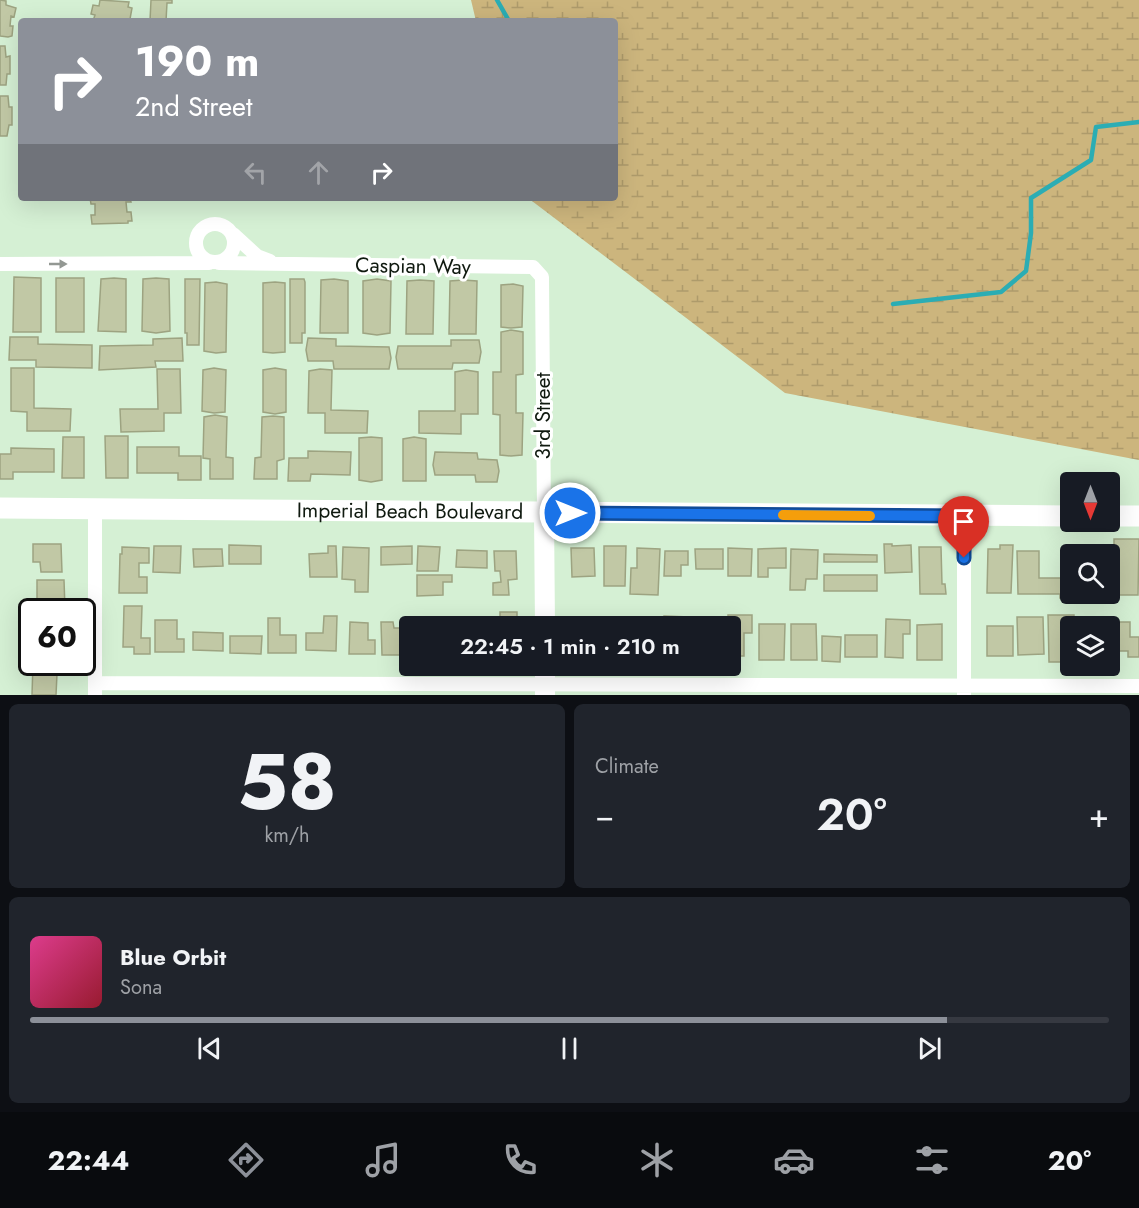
<!DOCTYPE html>
<meta charset="utf-8">
<style>
:root{--surface:#171b24;--page:#20242c;--text:#f1f3f6;--muted:#9ea1a6;--line:#363941;--accent:#8c9099}
body{margin:0;font-family:Jost,sans-serif;background:var(--page);color:var(--text);height:100vh;display:flex;flex-direction:column;font-size:22px;white-space:nowrap}
*{box-sizing:border-box;margin:0}
p{font-size:20px;color:var(--muted)}
.icon{flex:none;width:33px;height:33px;fill:none;stroke:currentColor;stroke-width:2;stroke-linecap:round;stroke-linejoin:round}
.map{position:relative;height:695px;overflow:hidden}
.drawer{display:flex;flex-direction:column;gap:9px;padding:9px;background:#0d0f14;flex:1}
.drawer>*{flex:none}
.banner{position:absolute;left:18px;top:18px;width:600px;height:183px;border-radius:6px;box-shadow:0 6px 24px #0002;background:#8c9099;color:#fff;overflow:hidden}
.needle{width:39px;rotate:180deg}
.controls{position:absolute;left:1060px;top:472px;display:grid;gap:12px}
.controls a{display:grid;place-items:center;width:60px;height:60px;border-radius:6px;background:var(--surface);box-shadow:0 6px 24px #0002;font-size:30px}
.speed{position:absolute;left:18px;top:598px;display:flex;gap:12px;font-size:30px;font-weight:700;text-align:center}
.speed>*{display:grid;place-content:center;width:78px;height:78px;border-radius:50%;background:var(--surface);box-shadow:0 6px 24px #0002;line-height:1}
.speed .limit{border:3px solid #111;border-radius:9px;background:#fff;color:#111}
.pin{position:absolute;display:grid;place-items:center;width:51px;height:51px;color:#fff;margin:-62px -26px;border-radius:50% 50% 50% 0;rotate:-45deg;box-shadow:0 0 6px #0007}
.pin .icon{rotate:45deg}
.me{position:absolute;width:66px;margin:-33px;rotate:90deg;stroke-linejoin:round;filter:drop-shadow(0 0 4px #0008)}
.turn{display:flex;align-items:center;gap:21px;height:126px;padding:0 18px;font-size:27px}
.turn .icon{width:78px;height:78px;stroke-width:2.5}
.turn b{display:block;font-size:42px;line-height:51px}
.lanes{display:flex;align-items:center;height:57px;padding:0 18px;background:#0003;justify-content:center;gap:30px;direction:ltr}
.lanes .off{opacity:.35}
.big{font-size:45px;font-weight:600;line-height:1.1}
.drawer .widget{flex:1;display:flex;flex-direction:column;justify-content:center;gap:9px;min-width:0;padding:0 21px;border-radius:9px;background:var(--page)}
.drawer .dial{align-items:center;gap:0}
.dial b{font-size:78px;line-height:1}
.song{display:flex;align-items:center;gap:18px}
.cover{width:72px;height:72px;border-radius:9px;background:linear-gradient(135deg,hsl(330 70% 55%),hsl(350 70% 35%))}
.played{height:6px;border-radius:3px;background:linear-gradient(90deg,var(--accent) 85%,var(--line) 85%)}
.keys{display:flex;justify-content:space-around;direction:ltr}
.heat{display:flex;justify-content:space-between;align-items:center;font-size:33px;direction:ltr}
.drawer .tiles{flex:1;display:grid;gap:9px;grid-template-columns:1fr 1fr}
.widget:last-child{grid-column:span 2}
.trip{position:absolute;left:399px;top:616px;width:342px;height:60px;border-radius:6px;background:var(--surface);box-shadow:0 6px 24px #0002;font-weight:600;line-height:60px;text-align:center}
.dock{display:flex;height:96px;justify-content:space-around;align-items:center;background:#090b0e;color:var(--muted)}
.dock .icon{width:42px;height:42px}
.dock .selected{color:var(--accent)}
.dock b{font-size:27px;color:var(--text)}
.map>svg:first-child{display:block}
.wetland{fill:url(#wetland-marsh)}
.lines{fill:none;stroke-linecap:round;stroke-linejoin:round}
.stream{stroke:#2badb4;stroke-width:4.5}
.building{fill:#c1c8a5;stroke:#9da381;stroke-width:1.5}
.street{stroke:#fff;stroke-width:14}
.secondary{stroke:#fff;stroke-width:20}
.primary{stroke:#fff;stroke-width:21}
.oneway{fill:#939893}
.route-casing{stroke:#114b97;stroke-width:15}
.route{stroke:#1a73e8;stroke-width:10}
.slow{stroke:#f59e0b;stroke-width:10}
.labels{text-anchor:middle;stroke-width:6;stroke-linejoin:round;paint-order:stroke}
.street-label{font-size:21px;fill:#0f190f;stroke:#fff}
</style>
<div class="map">
<svg width="1139" height="695" viewBox="0 0 1139 695">
<defs>
<pattern id="wetland-marsh" width="20" height="14" patternUnits="userSpaceOnUse" patternTransform="scale(1.5)"><rect width="20" height="14" fill="#ccb57d"/><path d="M1 5h8M5 5V1M11 12h8M15 12V8" fill="none" stroke="#ae9b6b"/></pattern>
</defs>
<rect width="100%" height="100%" fill="#d5f0d4"/>
<path class="wetland" d="M471,0h668v460l-354,-67 -257,-195h87v-177h-139z"/>
<g class="lines">
<path class="stream" d="M497,0l12,21
M893,304l108,-12 25,-21 5,-38v-35l60,-38 5,-33 43,-5"/>
</g>
<path class="building" d="M0,0l6,1v4l10,3 -2,9 -3,-1 -1,10h3l-1,10 -4,1 -8,-1z
M100,0l29,2 -1,5 4,1 -2,11 -37,2 2,-6 -4,-1 2,-9 6,1z
M151,0h21v3h-5l-1,18h-16z
M0,46h5l1,11 4,-1v18h-3l-1,11h-6z
M0,96h8l1,11h3v18h-3l-2,11h-7z
M90,198h40l1,4h-5l1,10h4l1,9h-4v2l-36,1 -1,-9h4v-11h-4z
M14,277l27,1v54h-28z
M56,278h28v54h-28z
M114,278l12,1v53l-28,-1 3,-52z
M156,278l13,1 1,52 -14,2 -14,-2 1,-52z
M185,279h15l-1,66h-12v-12h-2z
M290,279h14l1,3v51h-3v10h-12z
M334,279l14,2v52h-28l1,-53z
M377,279l14,2 -1,52 -13,2 -14,-2v-52z
M420,280l14,1 -1,53h-27l1,-53z
M463,280l14,1 -1,53h-27l1,-53z
M216,282l11,2 -1,68 -10,1 -12,-2 1,-68z
M275,282l10,1v69l-12,1 -10,-1v-69z
M513,284l10,2 -1,41 -11,1 -10,-1v-42z
M511,330l12,2v42l-7,1v38h7l-1,42 -11,1 -11,-1v-40l-7,-1v-42h8v-40z
M10,337h28v7l54,1v23l-56,-1v-7h-27z
M182,338l1,23h-28l1,6 -57,3 1,-24 53,-1v-6z
M308,338l28,1v7l53,1 2,11 -2,11h-55l-1,-8h-25l-2,-11z
M451,340h28l2,12 -2,11h-26l-1,6h-54l-2,-12 2,-11h53z
M11,368h23v40l37,1 -1,22h-43v-19l-16,-1z
M214,368l12,2 -1,42 -11,1 -12,-2 1,-41z
M275,368l11,2v42l-11,2 -12,-2v-42z
M157,369h23l1,44h-17v18l-43,1 -1,-23h38z
M320,369l12,1 -1,40 37,1 -1,22h-42v-20h-17l1,-42z
M466,370l12,2v42h-17v20l-42,-1v-22h36v-39z
M215,415l12,2 -1,40 7,1v21h-23v-20l-7,-1 1,-41z
M273,416l11,1v42l-7,2v18h-23l1,-21 6,-1 1,-40z
M105,436h23v42h-22z
M63,437h21v41h-22z
M371,437l11,1v42l-11,2 -12,-2v-42z
M414,437l12,2v42h-23v-42z
M137,447h42v9h22v24h-23v-7h-41z
M11,448l43,1v23h-41v7h-13v-25h11z
M308,451l43,1 -1,23 -39,-1 -1,7h-22l1,-23h19z
M435,452l42,1 1,6 19,1 2,11 -2,11h-21l-1,-7h-40l-2,-10z
M1114,539h25l-1,56h-26v-14h5v-14h-3z
M33,544h28l1,28h-21l-1,-10h-7z
M884,544h8v2l19,-1 1,27 -27,1z
M229,545l32,1v18h-32z
M1000,545h13l-2,48h-24l1,-44h12z
M154,546h27l-1,27 -27,-1z
M328,546h8l1,31h-27l-1,-23 19,-1z
M412,546v18l-31,1v-18z
M418,546l22,1 -2,24h-21z
M604,546h22l-1,40h-21z
M122,547l27,1v15h-10v14h8v16h-28l1,-39h2z
M343,547l26,1 -1,44h-13v-12l-13,-1z
M919,547h22l1,37h3l1,10h-26z
M571,548h23l1,28 -23,1z
M637,548l23,1 -2,46 -28,-1 1,-26h6z
M728,548l24,1 -1,27h-23z
M786,548v20h-18v9h-10v-28z
M193,549h29l1,17 -29,1z
M695,549h28v20h-27z
M791,549l27,1 -1,29h-11l-1,11h-15z
M457,550l30,1v17l-31,-1z
M494,551h22l1,28 -9,1 1,15h-16v-12l8,-1 -1,-11h-5z
M665,551h23v14h-7v11h-17z
M1017,551h22v27h32v16h4v4h-15v-4h-42z
M824,554l53,1v7h-53z
M417,575h35v7h-9v13l-26,1z
M824,575h53v16h-53z
M37,580h27l1,29h-20v-6h-8z
M124,606h18l-1,32h9v16h-16v-7h-11z
M500,612h17v15h-17z
M728,615h24v18h-8v23h-14v-29h-2z
M1048,615h26v12h-3v35h-22z
M324,616h13l-1,35 -30,-1v-17h17z
M664,616l25,1v10h-25z
M1017,617h26l1,37 -26,1z
M268,618h12v17h16v18h-28z
M886,619l24,1v14h-7v24l-18,-1z
M155,620h22v19h7v13h-29z
M1080,620l28,1v6h-28z
M350,622l18,1v17h7v14h-26z
M381,622h12l1,6h16v27h-28z
M1111,622h19v15h9v20h-11v-6h-17z
M759,624h26l-1,36h-25z
M791,624h25l1,36h-26z
M942,624v36h-25v-35z
M987,626h26v30h-26z
M193,632l30,1v18l-30,-1z
M845,635h32v22h-32z
M230,636h32l-1,18 -31,-1z
M822,636l19,1 -1,25 -18,-1z
M33,663l31,1v10h-7l-1,21h-24z"/>
<g class="lines">
<path class="street" d="M196 243a19 19 0 1 1 38 0a19 19 0 1 1-38 0Z
M233,234l24,22 13,5
M219,263l314,4 9,10 2,236
M0,264l209,-1
M95,510v185
M95,683l1044,3
M964,695v-179"/>
<path class="secondary" d="M544,513l1,114
M545,666v29"/>
<g class="primary">
<path id="s1" d="M0,508l1071,8"/>
<path d="M1110,516h29"/>
</g>
</g>
<defs><path id="oneway-solid" d="M-6-.8H1V-3.2L6.5 0L1 3.2V.8H-6Z" transform="scale(1.5)"/></defs>
<use class="oneway" href="#oneway-solid" transform="translate(58 264)"/>
<g class="lines">
<defs>
<path id="route" d="M570,513l394,3v42"/>
</defs>
<use href="#route" class="route-casing"/>
<use href="#route" class="route"/>
<path class="slow" d="M783,515l87,1"/>
</g>
<g class="labels">
<g class="street-label">
<text transform="translate(413 266) rotate(1)" y="7">Caspian Way</text>
<text transform="translate(543 416) rotate(-90)" y="7">3rd Street</text>
<text dy="7" stroke="none"><textPath href="#s1" startOffset="410">Imperial Beach Boulevard</textPath></text>
</g>
</g>
</svg>
<div class="controls">
<a><svg class="needle" viewBox="-14 -14 28 28"><path d="M0-13l5 13h-10z" fill="#e53935"/><path d="M0 13l5-13h-10z" fill="#9ea1a6"/></svg></a>
<a><svg class="icon" aria-label="search" viewBox="0 0 24 24"><circle cx="10" cy="10" r="6"/><path d="M15 15l6 6"/></svg></a>
<a><svg class="icon" aria-label="layers" viewBox="0 0 24 24"><path d="M12 4l9 5-9 5-9-5zM3 14l9 5 9-5"/></svg></a>
</div>
<div class="speed"><div class="limit">60</div></div>
<div class="pin" style="left:964px;top:558px;background:#d93025"><svg class="icon" aria-label="arrive" viewBox="0 0 24 24"><path d="M6 21V4h12l-3 4 3 4H6"/></svg></div>
<svg class="me" style="left:570px;top:513px" viewBox="-20 -20 40 40"><circle r="17" fill="#1a73e8" stroke="#fff" stroke-width="3"/><path d="M0-11L8 9 0 5-8 9z" fill="#fff"/></svg>
<div class="trip">22:45 · 1 min · 210 m</div>
<div class="banner">
<div class="turn"><svg class="icon" aria-label="right" viewBox="0 0 24 24"><path d="M7 20v-9h11M14 6l5 5-5 5"/></svg><div><b>190 m</b>2nd Street</div></div>
<div class="lanes"><svg class="icon off" aria-label="left" viewBox="0 0 24 24"><path d="M17 20v-9H6M10 6l-5 5 5 5"/></svg><svg class="icon off" aria-label="ahead" viewBox="0 0 24 24"><path d="M12 20V5M6 11l6-6 6 6"/></svg><svg class="icon" aria-label="right" viewBox="0 0 24 24"><path d="M7 20v-9h11M14 6l5 5-5 5"/></svg></div>
</div>
</div>
<section class="drawer">
<div class="tiles">
<div class="widget dial"><b>58</b><p>km/h</p></div>
<div class="widget"><p>Climate</p>
<div class="heat"><a>−</a><b class="big">20°</b><a>+</a></div>
</div>
<div class="widget">
<div class="song"><i class="cover"></i><div><b>Blue Orbit</b><p>Sona</p></div></div>
<div class="played"></div>
<div class="keys"><svg class="icon" aria-label="previous" viewBox="0 0 24 24"><path d="M18 5L8 12l10 7zM5 5v14"/></svg><svg class="icon" aria-label="pause" viewBox="0 0 24 24"><path d="M8 5v14M16 5v14"/></svg><svg class="icon" aria-label="next" viewBox="0 0 24 24"><path d="M6 5l10 7-10 7zM19 5v14"/></svg></div>
</div>
</div>
</section>
<nav class="dock">
<b>22:44</b>
<svg class="icon selected" aria-label="directions" viewBox="0 0 24 24"><path d="M12 3l9 9-9 9-9-9zM9 14v-3h6M13 9l2 2-2 2"/></svg>
<svg class="icon" aria-label="music" viewBox="0 0 24 24"><path d="M9 18V5l10-2v13"/><circle cx="6" cy="18" r="3"/><circle cx="16" cy="16" r="3"/></svg>
<svg class="icon" aria-label="phone" viewBox="0 0 24 24"><path d="M5 4h4l2 5-3 2q2 4 5 5l2-3 5 2v4C11 20 4 13 5 4z"/></svg>
<svg class="icon" aria-label="climate" viewBox="0 0 24 24"><path d="M12 3v18M4 7l16 10M4 17L20 7"/></svg>
<svg class="icon" aria-label="car" viewBox="0 0 24 24"><path d="M5 17H2v-5l4-1 3-4h7l3 4 3 1v5h-3M9 17h6M6 11h13"/><circle cx="7" cy="17" r="2"/><circle cx="17" cy="17" r="2"/></svg>
<svg class="icon" aria-label="filters" viewBox="0 0 24 24"><path d="M4 7h16M4 17h16"/><circle cx="9" cy="7" r="2"/><circle cx="15" cy="17" r="2"/></svg>
<b>20°</b>
</nav>
